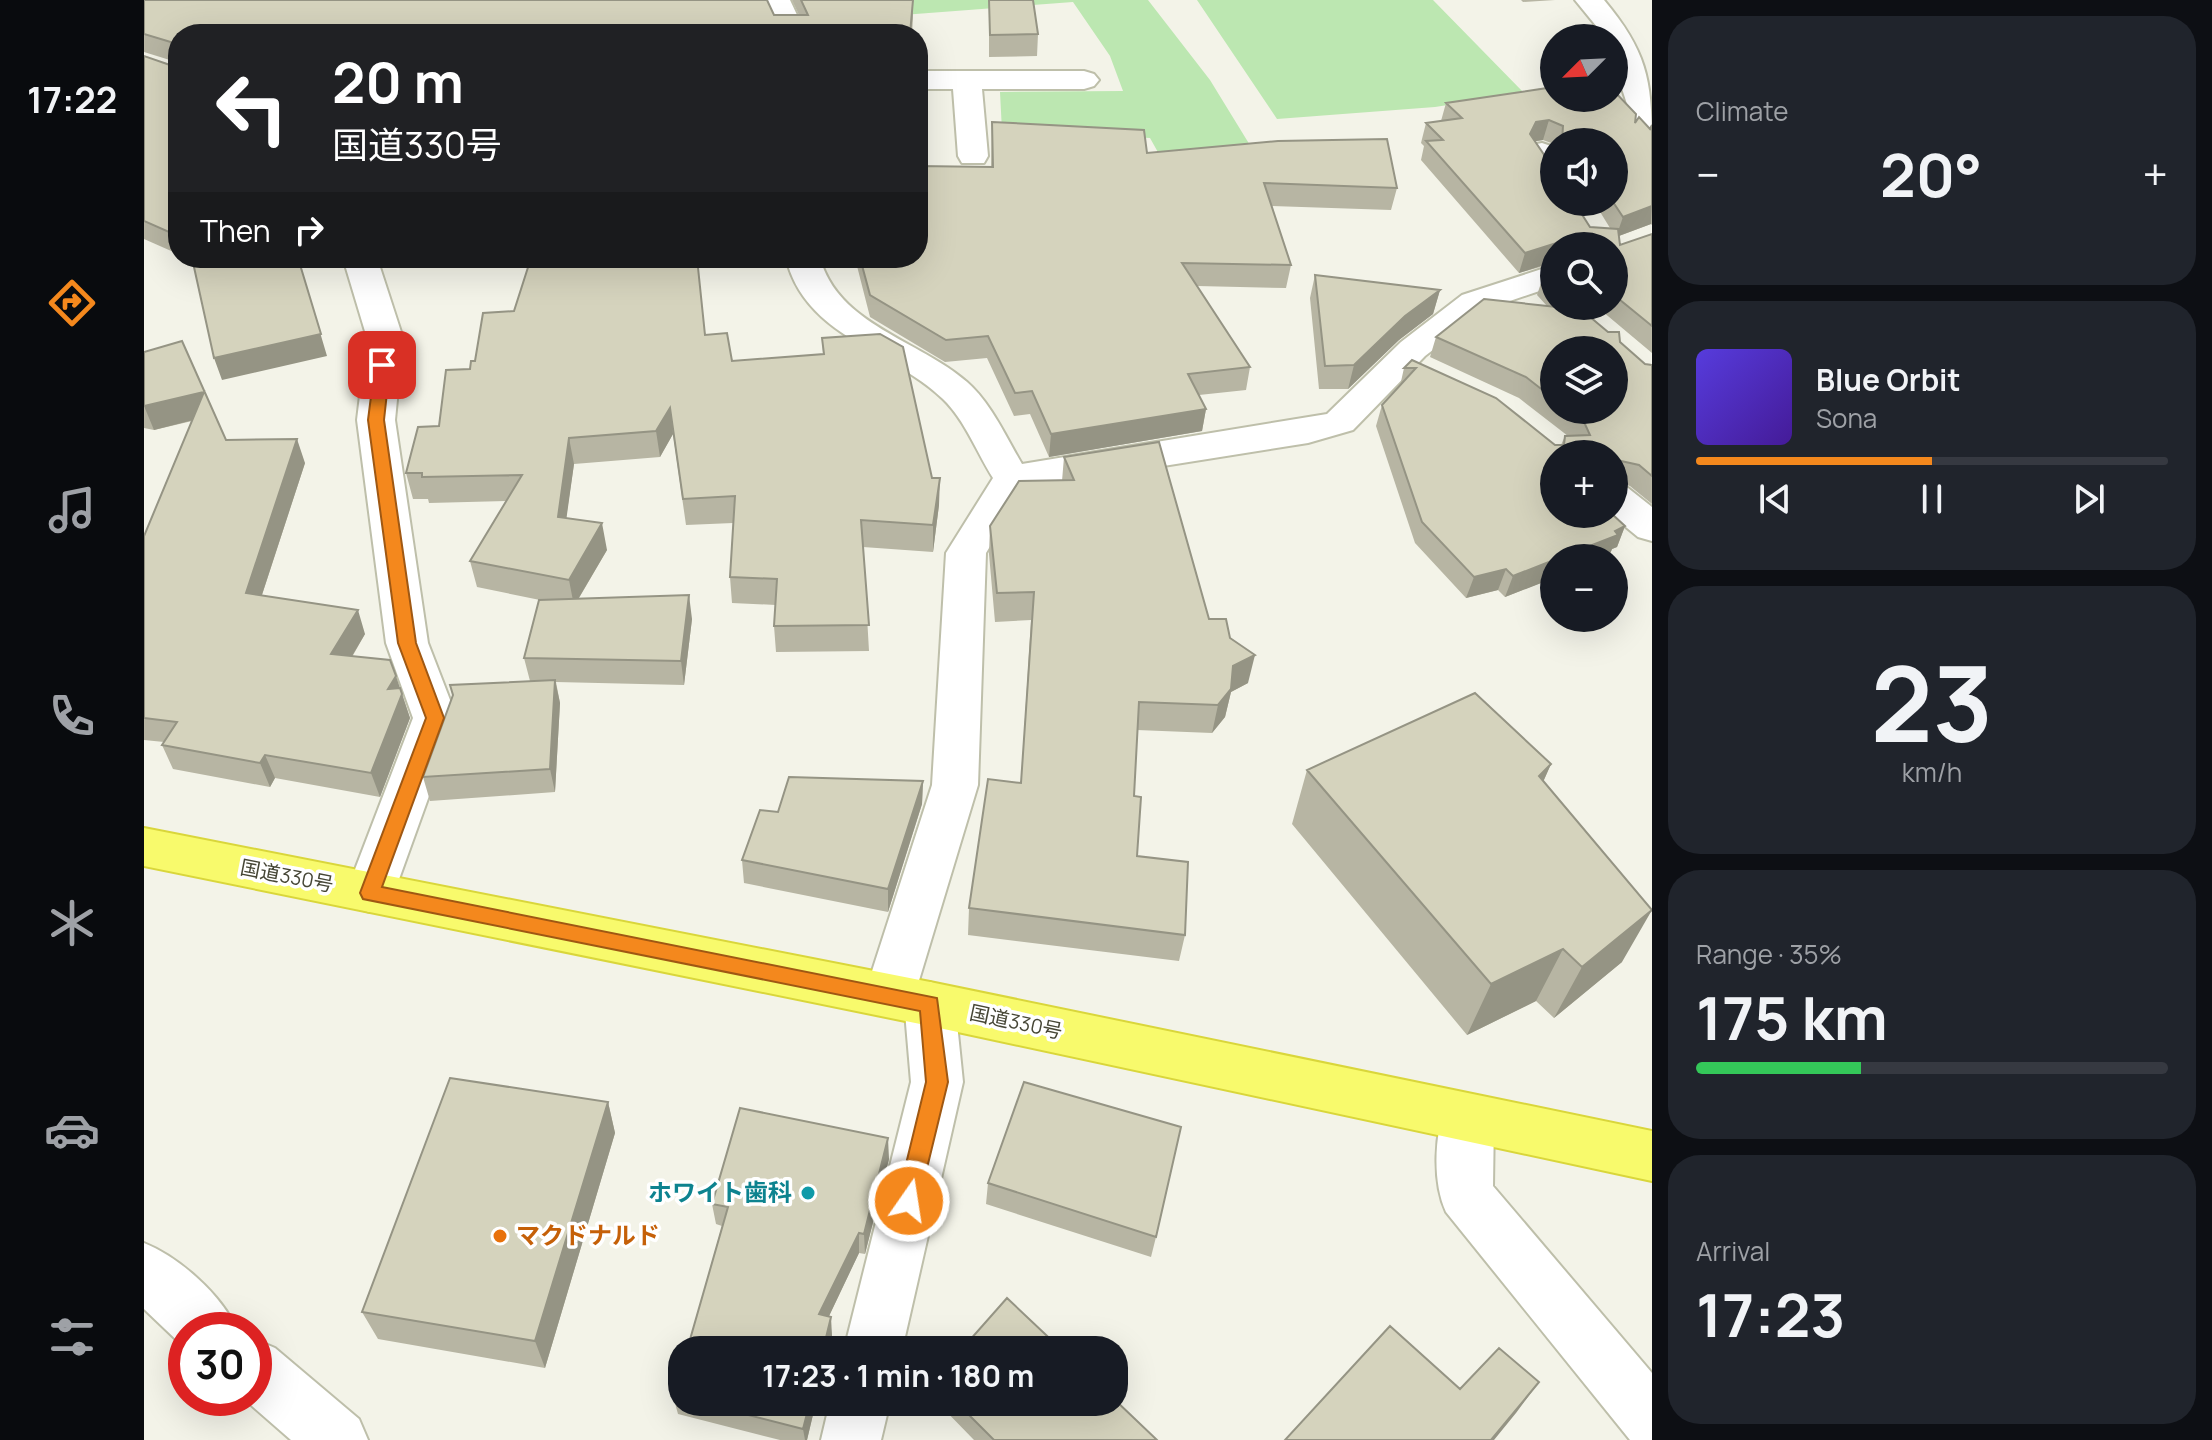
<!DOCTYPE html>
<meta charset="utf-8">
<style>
:root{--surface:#171b24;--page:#20242c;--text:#f1f3f6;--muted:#9ea1a6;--line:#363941;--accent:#f4881d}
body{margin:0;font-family:Manrope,"Noto Sans JP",sans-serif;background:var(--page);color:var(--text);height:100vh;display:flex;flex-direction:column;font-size:30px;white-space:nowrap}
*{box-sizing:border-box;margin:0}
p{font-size:26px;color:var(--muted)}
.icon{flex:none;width:44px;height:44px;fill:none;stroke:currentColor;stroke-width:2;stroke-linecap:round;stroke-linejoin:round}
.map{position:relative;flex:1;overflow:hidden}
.details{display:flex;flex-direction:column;gap:16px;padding:16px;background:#0d0f14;width:560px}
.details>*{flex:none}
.hud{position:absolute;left:24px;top:24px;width:760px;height:244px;border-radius:32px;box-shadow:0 8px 32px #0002;background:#202124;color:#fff;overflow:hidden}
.needle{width:52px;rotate:246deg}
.controls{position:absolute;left:1396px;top:24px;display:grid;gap:16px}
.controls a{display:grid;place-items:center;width:88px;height:88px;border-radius:50%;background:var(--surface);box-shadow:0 8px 32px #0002;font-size:40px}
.speed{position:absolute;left:24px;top:1312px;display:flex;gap:16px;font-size:40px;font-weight:700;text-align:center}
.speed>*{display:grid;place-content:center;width:104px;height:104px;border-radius:50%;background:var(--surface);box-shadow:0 8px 32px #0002;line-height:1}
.speed .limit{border:12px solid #d22;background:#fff;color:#111}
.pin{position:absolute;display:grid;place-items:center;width:68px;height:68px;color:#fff;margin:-34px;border-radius:16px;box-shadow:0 4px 12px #0006}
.me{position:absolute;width:88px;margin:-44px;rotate:13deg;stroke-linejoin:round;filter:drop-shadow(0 0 6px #0008)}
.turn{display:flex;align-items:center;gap:28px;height:168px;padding:0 32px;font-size:36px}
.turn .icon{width:104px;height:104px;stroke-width:2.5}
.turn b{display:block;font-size:56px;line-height:68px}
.then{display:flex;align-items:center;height:76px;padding:0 32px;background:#0003;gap:16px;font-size:30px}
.big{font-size:60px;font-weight:700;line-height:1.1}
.details .card{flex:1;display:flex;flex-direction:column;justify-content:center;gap:12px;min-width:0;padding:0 28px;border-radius:32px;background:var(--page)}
.details .dial{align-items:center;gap:0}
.dial b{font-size:104px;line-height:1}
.song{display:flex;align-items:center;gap:24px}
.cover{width:96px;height:96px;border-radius:12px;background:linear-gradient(135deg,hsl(250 70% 55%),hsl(260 70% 35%))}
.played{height:8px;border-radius:4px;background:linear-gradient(90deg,var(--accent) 50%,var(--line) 50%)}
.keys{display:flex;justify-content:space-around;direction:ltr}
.heat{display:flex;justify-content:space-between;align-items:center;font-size:44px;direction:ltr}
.charge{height:12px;border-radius:6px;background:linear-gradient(90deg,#34c759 35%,var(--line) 0)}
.trip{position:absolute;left:524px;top:1336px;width:460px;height:80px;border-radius:32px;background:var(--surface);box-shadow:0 8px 32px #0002;font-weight:700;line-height:80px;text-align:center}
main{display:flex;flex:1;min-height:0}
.tab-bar{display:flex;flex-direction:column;width:144px;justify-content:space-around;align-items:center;background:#090b0e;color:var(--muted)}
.tab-bar .icon{width:56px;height:56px}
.tab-bar .on{color:var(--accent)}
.tab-bar b{font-size:36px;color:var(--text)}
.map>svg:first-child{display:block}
.green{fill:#bce7b1}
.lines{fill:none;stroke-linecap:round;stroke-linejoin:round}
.street-casing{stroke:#bebfaa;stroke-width:4}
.highway-casing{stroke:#d9d63b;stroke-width:4}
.street{fill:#fff;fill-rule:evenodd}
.highway{fill:#f8fa6c;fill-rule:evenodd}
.wall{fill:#b7b5a3;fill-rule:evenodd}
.shaded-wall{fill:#959484}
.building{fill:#d5d3bd;stroke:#959484;stroke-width:2}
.route{fill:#f4881d;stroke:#9f5813;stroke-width:2}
.culture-dot{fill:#0f9aa8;stroke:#fff;stroke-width:3}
.food-dot{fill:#e8710a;stroke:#fff;stroke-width:3}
.labels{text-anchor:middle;stroke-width:7;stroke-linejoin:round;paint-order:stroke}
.street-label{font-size:20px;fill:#464636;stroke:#fff}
.near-culture-label{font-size:24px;font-weight:bold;fill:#0d838f;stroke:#fff;text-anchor:end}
.near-food-label{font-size:24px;font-weight:bold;fill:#c56008;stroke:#fff;text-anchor:start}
</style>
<main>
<nav class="tab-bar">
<b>17:22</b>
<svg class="icon on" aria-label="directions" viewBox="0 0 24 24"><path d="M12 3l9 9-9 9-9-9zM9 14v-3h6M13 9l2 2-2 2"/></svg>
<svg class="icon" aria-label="music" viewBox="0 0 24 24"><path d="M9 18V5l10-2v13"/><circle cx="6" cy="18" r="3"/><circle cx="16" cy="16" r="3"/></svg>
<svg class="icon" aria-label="phone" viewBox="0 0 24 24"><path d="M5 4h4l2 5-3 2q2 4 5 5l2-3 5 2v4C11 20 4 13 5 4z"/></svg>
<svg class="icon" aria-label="climate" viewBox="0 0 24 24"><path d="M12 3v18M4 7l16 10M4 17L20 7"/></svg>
<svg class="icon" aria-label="car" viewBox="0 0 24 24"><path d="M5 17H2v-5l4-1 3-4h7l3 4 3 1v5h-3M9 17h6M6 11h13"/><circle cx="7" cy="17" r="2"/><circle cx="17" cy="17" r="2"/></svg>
<svg class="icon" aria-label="filters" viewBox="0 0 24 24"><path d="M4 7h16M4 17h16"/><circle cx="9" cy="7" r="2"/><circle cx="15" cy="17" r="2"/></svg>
</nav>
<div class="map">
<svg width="1508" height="1440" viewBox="0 0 1508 1440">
<rect width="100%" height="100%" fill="#f3f3e8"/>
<path class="green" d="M729,0h275l62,80 46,75 -92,8 -14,-25 -148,-7 -2,-39 123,-1 -13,-35 -37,-54 -197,15z
M1053,0h236l91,93 -89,14 -158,12z"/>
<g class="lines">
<defs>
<path id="street" d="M618,0h28l16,34h-28z
M1431,0h29c42,50 48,79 48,144l-11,-3 -4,-6 -23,-71v-26h-8z
M774,71h166l10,3 5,6 -5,6 -10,3h-102l6,67 -4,7h-22l-4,-7 -5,-67h-35z
M1398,143l12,4v32l-11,-2 -16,-25 4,-7z
M199,258h34l26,80 -8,82 33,223 29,75 -63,175 -7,14 -17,5 -17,-5 -7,-14 67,-175 -27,-75 -29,-223 10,-82z
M642,258h34c18,67 99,82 147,124 24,21 39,55 55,82l305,-50 74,-72 61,-47 92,-30v21l-68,23 -61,47 -72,74 -45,13 -283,45 -39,65 -8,232 -61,202 13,-5 18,7 7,15 8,78 -61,268h-58l67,-268 -6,-70 -16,5 -18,-6 -7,-15 68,-211 14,-232 47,-75c-16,-25 -28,-58 -50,-79 -52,-50 -138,-62 -157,-141z
M1470,484l14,4 24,19v34l-14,-4 -28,-23h4z
M1323,1094l19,7 8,17 -1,68 159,187v67h-22l-184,-228c-14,-30 -12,-81 2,-111z
M0,1243c35,14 78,52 93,87h-51v19l-42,-40z
M110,1339l21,9 84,71 9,21h-77l-48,-42h11z
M686,1402h60l-9,38h-60z"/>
<path id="highway" d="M0,828l786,154 722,149v50l-722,-155 -786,-160z"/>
</defs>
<use href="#street" class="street-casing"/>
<use href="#highway" class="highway-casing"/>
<use href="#street" class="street"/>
<use href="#highway" class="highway"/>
</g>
<path class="wall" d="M0,0l630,15h25l-7,-15h121v18l-1,16h-734v220l-34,-15v-183l29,10v-5l-29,-9z
M845,0l49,34 -1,22 -48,1z
M1377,0h34l-32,2z
M1302,103l189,20 15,6 2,-4v100l-1,-1 -32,12 1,9 32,-11v119l-56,-47h18v-60h-60v17l-35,10 -98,-113 3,-14 -3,-3 5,-20 15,-2zM1399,140l11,4v-2h60v60h-20l16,26 -20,-1 -36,-25 -7,-43 -12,-18z
M848,122l155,31 250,35 -6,22 -119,-4 19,59 -5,23 -89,-2 53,81 -4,23 -47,5 7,14 -4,22 -153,26 -19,-43 -16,2 -27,-58 -42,4 -75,-45 -13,-51 -16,1 -1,-9h78l73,-91z
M1410,271v35h23l68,58 7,1v139l-22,-18 -10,-3v7l-3,5 4,4 -7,16 11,11 -8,21 -5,2 -3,7 -104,41 -7,-7 -32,8 -51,-55 -39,-117 6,-21 18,-19 4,-18 8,-8 143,85h6l4,-9h3l-49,-38 -89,-41 6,-20 111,-31 -10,-11 7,-21zM1410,350l60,60h-60z
M1171,275l125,15 -7,24 -34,26 -51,49h-29l-9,-91z
M370,311l191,24 27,26 91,-7 -1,-16 110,140 7,27 -6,47 -70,-5 6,104 -93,1 -2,-26 2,-21 -44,-2 -2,-26 3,-54 -47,2 -13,-91 -13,23 -86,7 -8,54 41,32 -28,48 113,21 -8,66 -128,-3 4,21 -5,89 -125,9 -7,-24 107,-96 -6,-23 16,-58 -63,-13 -7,-26 36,-60 -77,2 -1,-4h-15l-7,-26 33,-47 36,-65z
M0,352l82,88 79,23 -43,132 103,39 -13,23 48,31 10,30 -30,79 -105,-19 -5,9 -97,-18 -11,-24 2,-3 -20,-2v-204l48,-115 -38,9 -10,-2z
M920,457l145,162 21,19 18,45 -17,9 -6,25 -13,16 -75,-3 -3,66 3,60 48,79 -6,26 -211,-26 1,-27 52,-125 10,-163 -36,2 -6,-68 1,-28 72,-45z
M1407,764l-8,18 79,180 -68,56 -18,-17 -69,34 -175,-211 15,-54z
M779,781l-1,23 -34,108 -144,-29 -2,-23 36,-48z
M464,1102l7,31 -70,235 -167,-29 -16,-27z
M745,1159l-24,95 -6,-1 -30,63 3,20 -3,14h-142l35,-124 -6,-2 -4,-20z
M844,1183l168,54 -5,20 -165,-53z
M538,1366v36h134l-9,38h-27l-102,-26 -5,-18z
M793,1402h177l43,38h-183z"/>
<path class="shaded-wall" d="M1405,120l-6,20 -13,2v-8l6,-12z
M1508,206l-1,18 -35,13 7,-20z
M1416,242l-2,4h-4l-1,16 -34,11 6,-20z
M154,258l29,98 -105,24 -8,-22z
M1296,290l-7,24 -34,26 -51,49 6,-24 51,-49z
M60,392l9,23 -59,15 -10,-24z
M526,408l3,26 -13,23 -4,-26z
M1062,409l-4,22 -153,26 2,-23z
M425,438l5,26 -11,79 -5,-26z
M153,439l8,24 -50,153 -9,-23z
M796,478l-1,27 -6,47v-27z
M1476,490l-5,10 6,-1 -9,21 -14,-6h16v-17l2,-4z
M458,523l5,27 -33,56 -5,-26z
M1481,526l-8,21 -5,2 -3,7 -5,2h-45z
M1410,560v18l-49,19 8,-21z
M1362,569l-8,21 -32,8 8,-21z
M545,595l3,24 -8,66 -3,-24z
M214,610l7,24 -26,44 -8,-24z
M1111,655l-7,28 -17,9 -6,25 -13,16 6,-28 15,-39z
M252,676l14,42 -30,79 -9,-24 17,-84z
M411,680l5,23 -5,89 -5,-23z
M121,755l10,23 -5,9 -10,-24z
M1407,764l-24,54 12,-42z
M779,781l-1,23 -34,108v-23z
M1508,910l-30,52 -68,56 28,-51z
M1419,949l-27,52 -69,34 24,-51z
M464,1102l7,31 -70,235 -10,-27z
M744,1138l1,21 -24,95 -1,-20z
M715,1233v20l-38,80 -2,-19z
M687,1317l1,19 -3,14h-6z
M1395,1382l-23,31 -22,27h-3z
M666,1402h6l-9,38h-2l-2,-11z"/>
<path class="building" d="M0,0h623l7,15h34l-7,-15h112l-3,34h-732v202l-34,-15v-165l29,10 1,-23 -30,-9z
M845,0h44l5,34 -48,1z
M1410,87v11h60v-7l22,23 -1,9 4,-6 11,12 2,-4v81l-29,11 -10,-15 1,-60h-52l1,-16 -14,-6 -13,2 -6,12 17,25 7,1v42h20l16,25 28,2 2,16 32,-11v92l-38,-31v-49h-50l-4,-4 -35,11 -99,-112 17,-1 -17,-17 36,-5 -16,-15z
M848,122l152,8 3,23 131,-12 109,-2 10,49 -133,-5 27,82 -109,-2 68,104 -62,7 18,35 -155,25 -19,-43 -17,2 -27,-57 -42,4 -76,-45 -10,-37h58v-92l75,1z
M48,258h106l23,76 -107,24z
M387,258h166l8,77 22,-2 5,28 92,-7 -2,-16 58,-4 23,13 29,131h8l-7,47 -72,-5 8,105 -95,1 3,-47 -47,-2 5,-81 -52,3 -13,-91 -14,23 -87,7 -11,79 44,6 -33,57 -99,-19 52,-86 -100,2v-4h-16l12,-46 21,-1 7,-56 24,-1 1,-8h4l8,-48 31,-2z
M1410,271v15l-10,-12z
M1171,275l125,15 -35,26 -51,49 -29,1z
M1340,299l91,10 -3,-3h5l31,26h11l1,10 25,22 7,1v111l-13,-11 -18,-4 -1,29 -4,3 5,6 -7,2v-47h-60v60h58l13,12 -10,5 3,4 -59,23h-5v2l-41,16 -7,-7 -32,8 -52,-55 -40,-117 34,-37h-12l8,-8 84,38 59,47h9l1,-9 25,-1 -6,-13 -16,-12h46v-60h-60v49l-28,-22 -90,-40z
M38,341l44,99 71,-1 -51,154 112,17 -27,44 59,6 6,16 -8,13 12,-1 2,6 -31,79 -106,-18 -5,8 -98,-18 15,-23 -33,-4v-182l60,-144 -60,14v-54z
M1015,442l50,177h17l4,19 25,17 -22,11 -2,23 -13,16 -79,-3 -5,94 7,1 -4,59 51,6 -3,73 -216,-27 19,-129 33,4 13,-191 -37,1 -7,-67 29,-45 55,-1 -10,-23z
M545,595l-8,66 -157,-3 15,-58z
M411,680l-5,89 -127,8 30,-82 -3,-10z
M1331,693l76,71 -12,12 113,134 -70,57 -19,-18 -72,35 -184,-214z
M645,777l134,4 -35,108 -146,-29 18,-50 18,2z
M306,1078l158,24 -73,239 -173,-29z
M880,1082l157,45 -25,110 -168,-54z
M596,1108l148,30 -24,96 -5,-1 -40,81 12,3 -8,33h-136l41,-143 -16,-3z
M863,1298l55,52h-101z
M1246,1326l70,63 39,-41 40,34 -48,58h-206z
M538,1366v32l-9,-2z
M970,1399l43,41h-163l-38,-38h158z
M553,1402h113l-7,27z"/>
<path class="route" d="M238,361l8,4 -6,55 32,223 28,75 -62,169 555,111 11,84 -31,127 -8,3 -8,-3 -4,-8 29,-119 -6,-71 -557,-112 -3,-6 66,-175 -28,-75 -30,-223 7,-55z"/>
<circle class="culture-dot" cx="664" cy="1193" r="8"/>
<circle class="food-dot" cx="356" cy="1236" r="8"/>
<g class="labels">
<g class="street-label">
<text transform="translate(143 876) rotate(11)" y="7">国道330号</text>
<text transform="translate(872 1022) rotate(12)" y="7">国道330号</text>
</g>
<g class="near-culture-label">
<text x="648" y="1201">ホワイト歯科</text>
</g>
<g class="near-food-label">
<text x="372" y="1244">マクドナルド</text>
</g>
</g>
</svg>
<div class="controls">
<a><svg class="needle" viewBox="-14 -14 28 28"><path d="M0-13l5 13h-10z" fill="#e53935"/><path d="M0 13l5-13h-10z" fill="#9ea1a6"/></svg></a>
<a><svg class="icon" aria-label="sound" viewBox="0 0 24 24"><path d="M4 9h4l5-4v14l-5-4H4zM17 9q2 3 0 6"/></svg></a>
<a><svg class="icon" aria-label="search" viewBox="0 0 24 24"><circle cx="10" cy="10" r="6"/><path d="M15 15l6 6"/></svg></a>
<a><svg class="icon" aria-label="layers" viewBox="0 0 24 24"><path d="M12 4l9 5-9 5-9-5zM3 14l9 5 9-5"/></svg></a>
<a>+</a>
<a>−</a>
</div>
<div class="speed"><div class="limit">30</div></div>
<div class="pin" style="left:238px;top:365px;background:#d93025"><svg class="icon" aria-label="arrive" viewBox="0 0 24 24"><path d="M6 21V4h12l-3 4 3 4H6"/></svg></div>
<svg class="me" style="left:765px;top:1201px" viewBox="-20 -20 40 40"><circle r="17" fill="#f4881d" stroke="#fff" stroke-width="3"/><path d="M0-11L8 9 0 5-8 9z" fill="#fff"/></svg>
<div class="trip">17:23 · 1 min · 180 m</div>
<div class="hud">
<div class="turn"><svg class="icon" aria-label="left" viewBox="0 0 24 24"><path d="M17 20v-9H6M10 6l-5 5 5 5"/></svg><div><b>20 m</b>国道330号</div></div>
<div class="then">Then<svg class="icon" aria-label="right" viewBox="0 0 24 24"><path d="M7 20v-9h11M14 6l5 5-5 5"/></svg></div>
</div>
</div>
<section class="details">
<div class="card"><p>Climate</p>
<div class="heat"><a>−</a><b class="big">20°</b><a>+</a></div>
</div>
<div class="card">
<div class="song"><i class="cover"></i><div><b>Blue Orbit</b><p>Sona</p></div></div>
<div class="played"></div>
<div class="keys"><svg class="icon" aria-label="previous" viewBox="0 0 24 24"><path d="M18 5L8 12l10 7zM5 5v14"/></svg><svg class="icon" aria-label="pause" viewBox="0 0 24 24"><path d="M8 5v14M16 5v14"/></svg><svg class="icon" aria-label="next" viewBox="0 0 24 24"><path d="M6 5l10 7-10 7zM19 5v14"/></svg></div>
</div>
<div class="card dial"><b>23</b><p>km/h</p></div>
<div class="card"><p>Range · 35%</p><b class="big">175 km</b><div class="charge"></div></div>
<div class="card"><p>Arrival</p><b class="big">17:23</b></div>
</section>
</main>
